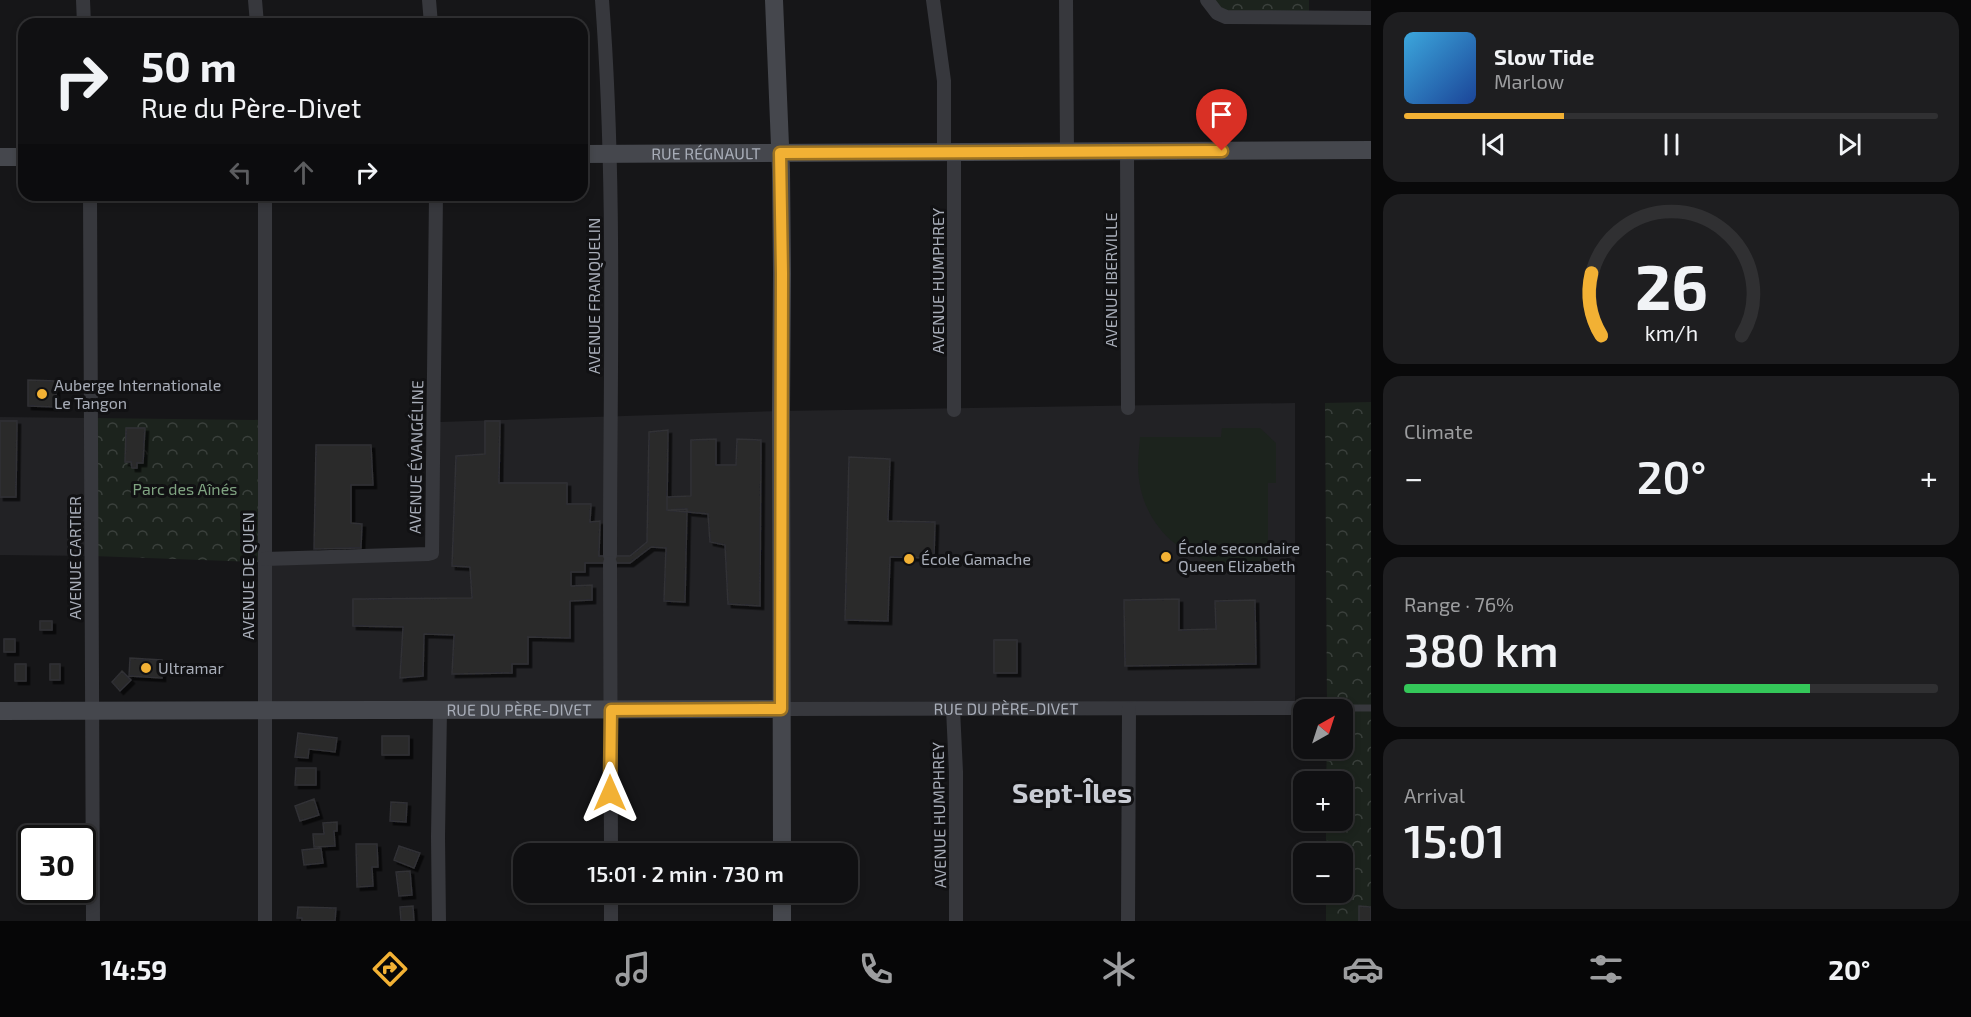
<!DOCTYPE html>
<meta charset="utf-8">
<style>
:root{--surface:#101012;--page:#1e1e20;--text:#f1f3f6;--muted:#9c9d9f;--line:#303032;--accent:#f2b134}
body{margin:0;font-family:"Exo 2",sans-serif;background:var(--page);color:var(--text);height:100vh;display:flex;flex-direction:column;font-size:22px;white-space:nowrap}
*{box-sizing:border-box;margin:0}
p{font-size:20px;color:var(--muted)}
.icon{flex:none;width:33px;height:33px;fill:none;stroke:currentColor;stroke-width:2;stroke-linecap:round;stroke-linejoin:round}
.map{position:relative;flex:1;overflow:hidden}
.sheet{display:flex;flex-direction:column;gap:12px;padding:12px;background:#09090a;width:600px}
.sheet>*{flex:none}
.top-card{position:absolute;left:18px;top:18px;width:570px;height:183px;border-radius:18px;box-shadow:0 3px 9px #0003,0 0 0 2px var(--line);background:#101012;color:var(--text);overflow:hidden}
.needle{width:39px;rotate:39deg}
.buttons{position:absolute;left:1293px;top:699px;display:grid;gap:12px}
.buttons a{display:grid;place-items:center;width:60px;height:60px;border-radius:12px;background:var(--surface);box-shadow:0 3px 9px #0003,0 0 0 2px var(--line);font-size:30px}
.speed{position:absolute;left:18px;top:825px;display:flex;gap:12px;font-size:30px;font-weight:700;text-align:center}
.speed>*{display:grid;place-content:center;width:78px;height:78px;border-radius:50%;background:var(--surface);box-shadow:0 3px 9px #0003,0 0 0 2px var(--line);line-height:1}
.speed .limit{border:3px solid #111;border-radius:9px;background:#fff;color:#111}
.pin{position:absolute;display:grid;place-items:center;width:51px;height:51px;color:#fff;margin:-62px -26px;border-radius:50% 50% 50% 0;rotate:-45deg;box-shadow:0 0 6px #0007}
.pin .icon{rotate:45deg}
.me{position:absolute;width:66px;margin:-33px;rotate:0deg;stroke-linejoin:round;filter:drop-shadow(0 0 4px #0008)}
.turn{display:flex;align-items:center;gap:21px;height:126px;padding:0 24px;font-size:27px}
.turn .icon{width:78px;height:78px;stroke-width:2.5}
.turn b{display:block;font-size:42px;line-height:51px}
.lanes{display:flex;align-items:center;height:57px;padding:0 24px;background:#0003;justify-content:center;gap:30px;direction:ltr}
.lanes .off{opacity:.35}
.big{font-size:45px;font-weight:600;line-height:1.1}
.sheet .card{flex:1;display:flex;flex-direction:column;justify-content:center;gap:9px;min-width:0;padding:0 21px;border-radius:18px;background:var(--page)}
.sheet .dial{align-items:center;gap:0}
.dial svg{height:156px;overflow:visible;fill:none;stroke:var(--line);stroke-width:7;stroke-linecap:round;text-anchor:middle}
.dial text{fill:var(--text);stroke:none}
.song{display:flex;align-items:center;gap:18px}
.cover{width:72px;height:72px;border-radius:9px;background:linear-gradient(135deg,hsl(200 70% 55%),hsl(220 70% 35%))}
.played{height:6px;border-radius:3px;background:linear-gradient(90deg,var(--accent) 30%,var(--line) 30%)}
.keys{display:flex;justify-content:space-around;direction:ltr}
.heat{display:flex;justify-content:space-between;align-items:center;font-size:33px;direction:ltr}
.charge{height:9px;border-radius:4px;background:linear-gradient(90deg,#34c759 76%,var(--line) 0)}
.trip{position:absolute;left:513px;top:843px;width:345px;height:60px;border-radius:18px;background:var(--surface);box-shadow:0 3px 9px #0003,0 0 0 2px var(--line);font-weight:600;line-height:60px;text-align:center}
.tabs{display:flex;height:96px;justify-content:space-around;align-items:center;background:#060607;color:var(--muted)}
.tabs .icon{width:42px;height:42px}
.tabs .current{color:var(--accent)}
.tabs b{font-size:27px;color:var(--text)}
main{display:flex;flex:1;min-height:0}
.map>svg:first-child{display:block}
.built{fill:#222225}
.grass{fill:#1c231d}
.forest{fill:url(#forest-crowns)}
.building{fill:#29292c;stroke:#303034;stroke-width:1.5;filter:url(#shadow)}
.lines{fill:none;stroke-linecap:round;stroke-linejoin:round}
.lane{stroke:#37383d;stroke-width:7}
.street{stroke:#37383d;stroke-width:14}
.secondary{stroke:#45474d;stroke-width:18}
.route-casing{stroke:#9d7322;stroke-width:15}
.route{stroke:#f2b134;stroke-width:10}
.poi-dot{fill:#f2b134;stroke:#111113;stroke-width:2}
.labels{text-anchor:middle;stroke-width:6;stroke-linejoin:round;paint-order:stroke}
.street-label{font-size:16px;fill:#a8adb8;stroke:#111113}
.poi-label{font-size:16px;fill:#a8adb8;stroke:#111113;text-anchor:start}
.park-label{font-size:16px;fill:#7fa381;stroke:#111113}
.town-label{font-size:28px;font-weight:bold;fill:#c9ccd4;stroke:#111113}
</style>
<main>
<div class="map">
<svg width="1371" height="921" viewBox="0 0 1371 921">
<defs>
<pattern id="forest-crowns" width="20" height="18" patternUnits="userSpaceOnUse" patternTransform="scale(1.5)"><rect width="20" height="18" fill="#1c231d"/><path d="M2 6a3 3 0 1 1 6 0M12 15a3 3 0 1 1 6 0" fill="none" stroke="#3a403c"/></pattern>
<filter id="shadow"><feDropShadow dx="3.5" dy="3.5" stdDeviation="0" flood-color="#0009"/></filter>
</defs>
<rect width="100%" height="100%" fill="#161618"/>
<path class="built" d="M1295,403v305l-1030,3v-152l163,-5 12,-132 341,-11z
M0,417l91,1 2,138 -93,-1z"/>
<path class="grass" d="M1222,428h38l16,15v40h-8v84c-17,-1 -35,0 -52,-4 -41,-9 -72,-42 -77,-84 -2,-13 0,-29 1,-42h81z"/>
<path class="forest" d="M1207,0h102v17h-83z
M1371,402v519h-45v-28l16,-1v-38l-16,-1v-32l16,-1v-38l-16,-1 1,-32 15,-1v-38l-15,-1 -2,-306z
M91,418l174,2 -6,142 -166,-6z"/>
<path class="building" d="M28,380l28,1v26l-28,-1z
M0,421h17l-1,76h-16z
M485,421h15l-1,62h68v21h24l-1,18 10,-1 -1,35h31l17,-14 2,-110 19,-2 -1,80 20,-1 -2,93 -21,-1 2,-53 -15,-1 -21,16h-45v9h-14v14l21,-1v15l-22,1v37l-42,-1v27h-16v9l-60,1 2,-39 -30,-1 -1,42 -23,2 3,-51 -50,-1v-27l119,-1 -2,-31 -18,-1 4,-110 29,-2z
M126,428h19l-2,35h-6v5h-5l-1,-6h-6z
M716,439v26h20l1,-26 24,1 -1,166 -32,-2 -3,-59 -15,-3 -2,-28 -41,-4v-13l24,-1v-56z
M316,445h55l2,40h-22v38l11,1 -1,24 -47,1z
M849,457l41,2 -2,62 47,1 -1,36 -44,-1 -2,64 -43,-1z
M1179,599v31l37,-1 -1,-28 40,-1 1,64 -131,2 -1,-66z
M40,621h12v9h-12z
M4,639h11v13h-11z
M994,640h23v33h-23z
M130,658l32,2v18l-33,-2z
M15,664h11v17h-11z
M50,664h10v16h-10z
M122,671l9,9 -11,11 -8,-9z
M298,733l39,5 -2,14 -26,-3 -1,9 -13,-1z
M382,736h27v19h-27z
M296,768h20v17h-21z
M314,799l5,16 -19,6 -5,-15z
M391,802l16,1 -1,19 -16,-1z
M337,822v9h-3l1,15 -21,1 -1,-13h11l-1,-11z
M356,844h21l1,23h-6l1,19 -16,1z
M399,846l21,7 -6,15 -20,-8z
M321,848l2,15 -19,2 -2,-15z
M410,871l2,24 -13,1 -3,-24z
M413,906l1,15h-13l-1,-14z
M1359,906l12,1v14h-12z
M298,907l38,1 -1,13h-33v-3h-5z"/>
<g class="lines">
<path class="lane" d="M1327,708h44"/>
<g class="street">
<path d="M83,0l1,24"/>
<path d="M255,0l2,24"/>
<path d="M429,0l2,24"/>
<path d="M602,0c14,185 8,370 8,555"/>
<path d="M933,0l11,81v71"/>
<path d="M1066,0l1,152"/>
<path d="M1207,0l10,13 9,4 145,1"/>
<path d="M1127,151l1,257"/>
<path d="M954,152v258"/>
<path d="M90,195l3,726"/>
<path d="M265,195v726"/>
<path d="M265,559l163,-5 4,-1 4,-358"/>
<path d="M610,563l1,291"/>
<path id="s1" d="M781,709l546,-1"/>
<path d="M953,709l3,63v149"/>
<path d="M611,892v29"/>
<path d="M439,921l-1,-84 2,-127"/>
<path d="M1128,921l1,-212"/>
</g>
<g class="secondary">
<path d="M774,0l7,170 1,103 -1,138 1,443"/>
<path id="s2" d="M582,154l789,-4"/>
<path d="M0,157h24"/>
<path id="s3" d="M0,711l781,-2"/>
<path d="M782,892v29"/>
</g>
</g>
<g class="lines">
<defs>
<path id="route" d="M610,793l1,-83 170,-1 1,-436 -2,-120 442,-2"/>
</defs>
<use href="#route" class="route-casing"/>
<use href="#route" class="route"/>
</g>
<g class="poi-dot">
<circle cx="42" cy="394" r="6"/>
<circle cx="1166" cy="557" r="6"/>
<circle cx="909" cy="559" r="6"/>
<circle cx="146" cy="668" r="6"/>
</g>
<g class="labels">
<g class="street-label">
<text dy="6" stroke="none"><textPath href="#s2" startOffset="124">RUE RÉGNAULT</textPath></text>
<text transform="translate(1111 280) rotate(-90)" y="6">AVENUE IBERVILLE</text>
<text transform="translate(938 281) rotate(-90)" y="6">AVENUE HUMPHREY</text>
<text transform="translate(594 296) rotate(-90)" y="6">AVENUE FRANQUELIN</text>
<text transform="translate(416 457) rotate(-89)" y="6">AVENUE ÉVANGÉLINE</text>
<text transform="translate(75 558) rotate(-90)" y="6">AVENUE CARTIER</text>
<text transform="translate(248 576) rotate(-90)" y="6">AVENUE DE QUEN</text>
<text dy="6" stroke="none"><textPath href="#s1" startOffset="225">RUE DU PÈRE-DIVET</textPath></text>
<text dy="6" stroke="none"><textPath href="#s3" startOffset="519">RUE DU PÈRE-DIVET</textPath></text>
<text transform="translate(939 815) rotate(-91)" y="6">AVENUE HUMPHREY</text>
</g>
<g class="poi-label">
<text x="54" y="391">Auberge Internationale<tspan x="54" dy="18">Le Tangon</tspan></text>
<text x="1178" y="554">École secondaire<tspan x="1178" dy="18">Queen Elizabeth</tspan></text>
<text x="921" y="565">École Gamache</text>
<text x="158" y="674">Ultramar</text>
</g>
<g class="park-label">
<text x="185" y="495">Parc des Aînés</text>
</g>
<g class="town-label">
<text x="1072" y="803">Sept-Îles</text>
</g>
</g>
</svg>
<div class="buttons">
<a><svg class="needle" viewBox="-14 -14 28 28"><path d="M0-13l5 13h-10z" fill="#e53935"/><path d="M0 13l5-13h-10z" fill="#9c9d9f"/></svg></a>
<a>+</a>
<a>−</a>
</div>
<div class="speed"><div class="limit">30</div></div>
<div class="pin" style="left:1222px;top:151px;background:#d93025"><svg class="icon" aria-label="arrive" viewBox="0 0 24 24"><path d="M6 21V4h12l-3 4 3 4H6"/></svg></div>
<svg class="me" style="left:610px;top:793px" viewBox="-20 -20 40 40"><path d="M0-17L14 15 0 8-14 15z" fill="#f2b134" stroke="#fff" stroke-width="4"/></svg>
<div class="trip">15:01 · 2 min · 730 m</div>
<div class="top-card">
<div class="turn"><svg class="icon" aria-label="right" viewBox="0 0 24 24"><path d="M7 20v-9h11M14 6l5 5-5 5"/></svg><div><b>50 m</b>Rue du Père-Divet</div></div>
<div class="lanes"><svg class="icon off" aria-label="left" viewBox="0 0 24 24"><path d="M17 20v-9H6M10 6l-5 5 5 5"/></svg><svg class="icon off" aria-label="ahead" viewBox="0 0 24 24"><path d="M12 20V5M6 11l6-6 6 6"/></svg><svg class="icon" aria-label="right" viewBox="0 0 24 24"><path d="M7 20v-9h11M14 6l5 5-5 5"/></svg></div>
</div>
</div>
<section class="sheet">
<div class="card">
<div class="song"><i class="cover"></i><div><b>Slow Tide</b><p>Marlow</p></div></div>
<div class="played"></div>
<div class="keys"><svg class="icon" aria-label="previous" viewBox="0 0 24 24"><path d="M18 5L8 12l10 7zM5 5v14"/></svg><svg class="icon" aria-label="pause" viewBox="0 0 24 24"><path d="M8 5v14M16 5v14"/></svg><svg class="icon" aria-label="next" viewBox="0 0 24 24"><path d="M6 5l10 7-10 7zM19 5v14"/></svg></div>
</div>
<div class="card dial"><svg viewBox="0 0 100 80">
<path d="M14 69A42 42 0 1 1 86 69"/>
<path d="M14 69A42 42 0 0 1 9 37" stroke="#f2b134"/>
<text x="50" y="56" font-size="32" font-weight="700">26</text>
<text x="50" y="72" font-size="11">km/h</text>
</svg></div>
<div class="card"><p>Climate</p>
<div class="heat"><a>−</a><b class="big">20°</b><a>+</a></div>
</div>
<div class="card"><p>Range · 76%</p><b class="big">380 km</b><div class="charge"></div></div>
<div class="card"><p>Arrival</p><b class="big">15:01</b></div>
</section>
</main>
<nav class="tabs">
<b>14:59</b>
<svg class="icon current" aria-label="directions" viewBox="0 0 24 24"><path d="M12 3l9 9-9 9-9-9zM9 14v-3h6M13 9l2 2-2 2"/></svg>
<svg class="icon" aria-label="music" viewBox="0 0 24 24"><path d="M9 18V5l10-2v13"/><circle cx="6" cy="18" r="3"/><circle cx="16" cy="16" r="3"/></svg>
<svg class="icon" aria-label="phone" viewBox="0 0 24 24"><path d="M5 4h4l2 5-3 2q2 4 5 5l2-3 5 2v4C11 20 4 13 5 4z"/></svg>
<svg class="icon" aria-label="climate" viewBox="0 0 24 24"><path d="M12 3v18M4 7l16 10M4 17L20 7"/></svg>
<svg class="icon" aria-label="car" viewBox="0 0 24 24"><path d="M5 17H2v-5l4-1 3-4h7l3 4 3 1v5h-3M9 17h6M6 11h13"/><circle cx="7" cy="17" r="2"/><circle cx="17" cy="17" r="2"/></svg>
<svg class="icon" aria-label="filters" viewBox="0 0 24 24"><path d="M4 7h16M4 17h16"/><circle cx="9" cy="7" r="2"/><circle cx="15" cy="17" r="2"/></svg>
<b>20°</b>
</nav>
